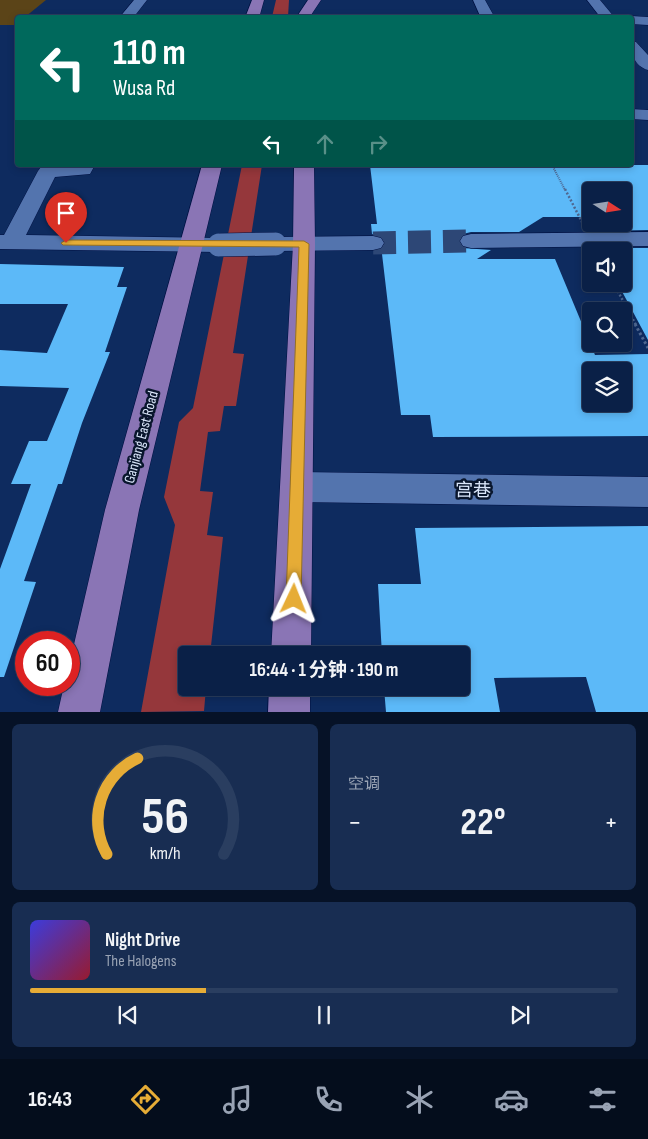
<!DOCTYPE html>
<html lang="zh">
<meta charset="utf-8">
<style>
:root{--surface:#0a2047;--page:#182d52;--text:#f1f3f6;--muted:#99a3b4;--line:#2a3e60;--accent:#e6ac36}
body{margin:0;font-family:"Sofia Sans Condensed","Noto Sans SC",sans-serif;background:var(--page);color:var(--text);height:100vh;display:flex;flex-direction:column;font-size:19px;white-space:nowrap}
*{box-sizing:border-box;margin:0}
p{font-size:16px;color:var(--muted)}
.icon{flex:none;width:28px;height:28px;fill:none;stroke:currentColor;stroke-width:2;stroke-linecap:round;stroke-linejoin:round}
.map{position:relative;height:712px;overflow:hidden}
.side{display:flex;flex-direction:column;gap:12px;padding:12px;background:#061227;flex:1}
.side>*{flex:none}
.guide{position:absolute;left:15px;top:15px;width:619px;height:152px;border-radius:5px;box-shadow:0 2px 8px #0003,0 0 0 1px var(--line);background:#00695c;color:#fff;overflow:hidden}
.needle{width:32px;rotate:102deg}
.controls{position:absolute;left:582px;top:182px;display:grid;gap:10px}
.controls a{display:grid;place-items:center;width:50px;height:50px;border-radius:5px;background:var(--surface);box-shadow:0 2px 8px #0003,0 0 0 1px var(--line);font-size:25px}
.speed{position:absolute;left:15px;top:631px;display:flex;gap:10px;font-size:25px;font-weight:700;text-align:center}
.speed>*{display:grid;place-content:center;width:65px;height:65px;border-radius:50%;background:var(--surface);box-shadow:0 2px 8px #0003,0 0 0 1px var(--line);line-height:1}
.speed .limit{border:8px solid #d22;background:#fff;color:#111}
.pin{position:absolute;display:grid;place-items:center;width:42px;height:42px;color:#fff;margin:-51px -21px;border-radius:50% 50% 50% 0;rotate:-45deg;box-shadow:0 0 5px #0007}
.pin .icon{rotate:45deg}
.me{position:absolute;width:55px;margin:-28px;rotate:2deg;stroke-linejoin:round;filter:drop-shadow(0 0 4px #0008)}
.turn{display:flex;align-items:center;gap:18px;height:105px;padding:0 15px;font-size:22px}
.turn .icon{width:65px;height:65px;stroke-width:2.5}
.turn b{display:block;font-size:35px;line-height:42px}
.lanes{display:flex;align-items:center;height:48px;padding:0 15px;background:#0003;justify-content:center;gap:25px;direction:ltr}
.lanes .off{opacity:.35}
.big{font-size:38px;font-weight:700;line-height:1.1}
.side .tile{flex:1;display:flex;flex-direction:column;justify-content:center;gap:8px;min-width:0;padding:0 18px;border-radius:8px;background:var(--page)}
.side .dial{align-items:center;gap:0}
.dial svg{height:130px;overflow:visible;fill:none;stroke:var(--line);stroke-width:7;stroke-linecap:round;text-anchor:middle}
.dial text{fill:var(--text);stroke:none}
.song{display:flex;align-items:center;gap:15px}
.cover{width:60px;height:60px;border-radius:8px;background:linear-gradient(135deg,hsl(240 70% 55%),hsl(350 70% 35%))}
.played{height:5px;border-radius:2px;background:linear-gradient(90deg,var(--accent) 30%,var(--line) 30%)}
.keys{display:flex;justify-content:space-around;direction:ltr}
.heat{display:flex;justify-content:space-between;align-items:center;font-size:28px;direction:ltr}
.side .tiles{flex:1;display:grid;gap:12px;grid-template-columns:1fr 1fr}
.tile:last-child{grid-column:span 2}
.trip{position:absolute;left:178px;top:646px;width:292px;height:50px;border-radius:5px;background:var(--surface);box-shadow:0 2px 8px #0003,0 0 0 1px var(--line);font-weight:700;line-height:50px;text-align:center}
.dock{display:flex;height:80px;justify-content:space-around;align-items:center;background:#040d1c;color:var(--muted)}
.dock .icon{width:35px;height:35px}
.dock .active{color:var(--accent)}
.dock b{font-size:22px;color:var(--text)}
.map>svg:first-child{display:block}
.green{fill:#5b4418}
.water{fill:#95373b}
.building{fill:#5cb9f8;fill-rule:evenodd}
.lines{fill:none;stroke-linecap:round;stroke-linejoin:round}
.minor-tunnel{stroke:#2d4776;stroke-width:23;stroke-dasharray:23 12;stroke-linecap:butt}
.minor-casing{stroke:#001042;stroke-width:1}
.major-casing{stroke:#001042;stroke-width:1}
.path-far2{stroke:#4f6790;stroke-width:2;stroke-dasharray:1 1;stroke-linecap:butt}
.path-far1{stroke:#4f6790;stroke-width:2.5;stroke-dasharray:2 2;stroke-linecap:butt}
.path{stroke:#4f6790;stroke-width:3;stroke-dasharray:2.5 2.5;stroke-linecap:butt}
.minor{fill:#5374ae;fill-rule:evenodd}
.major{fill:#8a75b5;fill-rule:evenodd}
.minor-bridge-casing{stroke:#001042;stroke-width:24;stroke-linecap:butt}
.minor-bridge{stroke:#5374ae;stroke-width:23}
.route{fill:#e6ac36;stroke:#967023}
.labels{text-anchor:middle;stroke-width:5;stroke-linejoin:round;paint-order:stroke}
.street-label{font-size:15px;fill:#dae6fa;stroke:#09162d}
.near-street-label{font-size:18px;fill:#dae6fa;stroke:#09162d}
</style>
<div class="map">
<svg width="648" height="712" viewBox="0 0 648 712">
<rect width="100%" height="100%" fill="#0e2b5f"/>
<path class="green" d="M0,0h46l-21,17 -7,1 -3,7h-15z"/>
<path class="water" d="M276,0h13l-1,17h-16z
M242,165h20l-29,188 11,1 -8,52h-12l-4,25 -12,1 -8,59 13,1 -6,43 16,2 -13,118h-24v33h20l-2,23 -63,1 34,-187 -11,-28 15,-75 14,-14z"/>
<path class="building" d="M370,165h278v65l-50,1 -3,-7h29v-33h-33v26h-48l-24,15h-48l-8,2 -5,6 5,8 28,2 -14,9h78l40,96 53,-1v82l-215,1 -3,-22h-29l-19,-161h-8v-2l9,-3 3,-7 -5,-6 -9,-2 -1,-10h6zM591,371h33v33h-33z
M608,248h40v92l-30,-56h9l-3,-6v-27h-15z
M0,264l124,3 -7,20h10l-22,65h5l-28,71 -20,61h-4l-34,97 12,1 -32,95h-4v-108l31,-85h-20l18,-43h18l22,-53 -69,-2v-36l47,3 21,-49h-68z
M648,526v186h-52l-10,-35 -92,1 6,34h-114l-2,-24h77v-33h-79l-4,-71h43l-6,-56z"/>
<g class="lines">
<path class="minor-tunnel" d="M373,243l98,-2"/>
<defs>
<path id="minor" d="M134,0h13l-14,18h-14z
M473,0h12l10,18h-14z
M587,0h13l15,18h-14z
M631,16l17,1v8l-17,-1v-6h-5z
M631,41l5,1 12,13v15c-14,-4 -17,-17 -17,-29z
M631,109l17,1v10l-17,-1z
M48,165h47l-5,9 -35,3 -29,58 193,3 8,2 3,5 -3,5 -8,2 -219,-3v-14h4l34,-64 3,-4z
M648,232v14l-177,2 -8,-2 -3,-5 3,-5 8,-2z
M373,236l8,2 3,5 -3,5 -8,2 -98,1 -8,-2 -3,-5 3,-5 8,-2z
M298,472l350,5v30l-350,-5 -12,-4 -4,-11 4,-11z"/>
<path id="major" d="M252,0h12l-5,18h-14z
M308,0h13l-12,18h-13z
M202,165h20l-83,345 -39,202h-42l6,-27h5v-19l36,-156z
M294,165h20l1,79 -4,411h-40l22,-411z
M269,688h41v24h-42z"/>
</defs>
<use href="#minor" class="minor-casing"/>
<use href="#major" class="major-casing"/>
<path class="path-far2" d="M552,165l13,25"/>
<path class="path-far1" d="M565,189l17,33
M614,284l22,41"/>
<path class="path" d="M635,324l13,24"/>
<use href="#minor" class="minor"/>
<use href="#major" class="major"/>
<defs>
<path id="minor-bridge" d="M219,245l56,-1"/>
</defs>
<use href="#minor-bridge" class="minor-bridge-casing"/>
<use href="#minor-bridge" class="minor-bridge"/>
</g>
<path class="route" d="M66,240l238,1 5,3 -8,355 -2,6 -5,2 -6,-2 -2,-6 13,-352 -236,-2 -2,-2z"/>
<g class="labels">
<g class="street-label">
<text transform="translate(141 437) rotate(-75)" y="5">Ganjiang East Road</text>
</g>
<g class="near-street-label">
<text transform="translate(473 490) rotate(1)" y="6">宫巷</text>
</g>
</g>
</svg>
<div class="controls">
<a><svg class="needle" viewBox="-14 -14 28 28"><path d="M0-13l5 13h-10z" fill="#e53935"/><path d="M0 13l5-13h-10z" fill="#99a3b4"/></svg></a>
<a><svg class="icon" aria-label="sound" viewBox="0 0 24 24"><path d="M4 9h4l5-4v14l-5-4H4zM17 9q2 3 0 6"/></svg></a>
<a><svg class="icon" aria-label="search" viewBox="0 0 24 24"><circle cx="10" cy="10" r="6"/><path d="M15 15l6 6"/></svg></a>
<a><svg class="icon" aria-label="layers" viewBox="0 0 24 24"><path d="M12 4l9 5-9 5-9-5zM3 14l9 5 9-5"/></svg></a>
</div>
<div class="speed"><div class="limit">60</div></div>
<div class="pin" style="left:66px;top:243px;background:#d93025"><svg class="icon" aria-label="arrive" viewBox="0 0 24 24"><path d="M6 21V4h12l-3 4 3 4H6"/></svg></div>
<svg class="me" style="left:294px;top:599px" viewBox="-20 -20 40 40"><path d="M0-17L14 15 0 8-14 15z" fill="#e6ac36" stroke="#fff" stroke-width="4"/></svg>
<div class="trip">16:44 · 1 分钟 · 190 m</div>
<div class="guide">
<div class="turn"><svg class="icon" aria-label="left" viewBox="0 0 24 24"><path d="M17 20v-9H6M10 6l-5 5 5 5"/></svg><div><b>110 m</b>Wusa Rd</div></div>
<div class="lanes"><svg class="icon" aria-label="left" viewBox="0 0 24 24"><path d="M17 20v-9H6M10 6l-5 5 5 5"/></svg><svg class="icon off" aria-label="ahead" viewBox="0 0 24 24"><path d="M12 20V5M6 11l6-6 6 6"/></svg><svg class="icon off" aria-label="right" viewBox="0 0 24 24"><path d="M7 20v-9h11M14 6l5 5-5 5"/></svg></div>
</div>
</div>
<section class="side">
<div class="tiles">
<div class="tile dial"><svg viewBox="0 0 100 80">
<path d="M14 69A42 42 0 1 1 86 69"/>
<path d="M14 69A42 42 0 0 1 33 10" stroke="#e6ac36"/>
<text x="50" y="56" font-size="32" font-weight="700">56</text>
<text x="50" y="72" font-size="11">km/h</text>
</svg></div>
<div class="tile"><p>空调</p>
<div class="heat"><a>−</a><b class="big">22°</b><a>+</a></div>
</div>
<div class="tile">
<div class="song"><i class="cover"></i><div><b>Night Drive</b><p>The Halogens</p></div></div>
<div class="played"></div>
<div class="keys"><svg class="icon" aria-label="previous" viewBox="0 0 24 24"><path d="M18 5L8 12l10 7zM5 5v14"/></svg><svg class="icon" aria-label="pause" viewBox="0 0 24 24"><path d="M8 5v14M16 5v14"/></svg><svg class="icon" aria-label="next" viewBox="0 0 24 24"><path d="M6 5l10 7-10 7zM19 5v14"/></svg></div>
</div>
</div>
</section>
<nav class="dock">
<b>16:43</b>
<svg class="icon active" aria-label="directions" viewBox="0 0 24 24"><path d="M12 3l9 9-9 9-9-9zM9 14v-3h6M13 9l2 2-2 2"/></svg>
<svg class="icon" aria-label="music" viewBox="0 0 24 24"><path d="M9 18V5l10-2v13"/><circle cx="6" cy="18" r="3"/><circle cx="16" cy="16" r="3"/></svg>
<svg class="icon" aria-label="phone" viewBox="0 0 24 24"><path d="M5 4h4l2 5-3 2q2 4 5 5l2-3 5 2v4C11 20 4 13 5 4z"/></svg>
<svg class="icon" aria-label="climate" viewBox="0 0 24 24"><path d="M12 3v18M4 7l16 10M4 17L20 7"/></svg>
<svg class="icon" aria-label="car" viewBox="0 0 24 24"><path d="M5 17H2v-5l4-1 3-4h7l3 4 3 1v5h-3M9 17h6M6 11h13"/><circle cx="7" cy="17" r="2"/><circle cx="17" cy="17" r="2"/></svg>
<svg class="icon" aria-label="filters" viewBox="0 0 24 24"><path d="M4 7h16M4 17h16"/><circle cx="9" cy="7" r="2"/><circle cx="15" cy="17" r="2"/></svg>
</nav>
